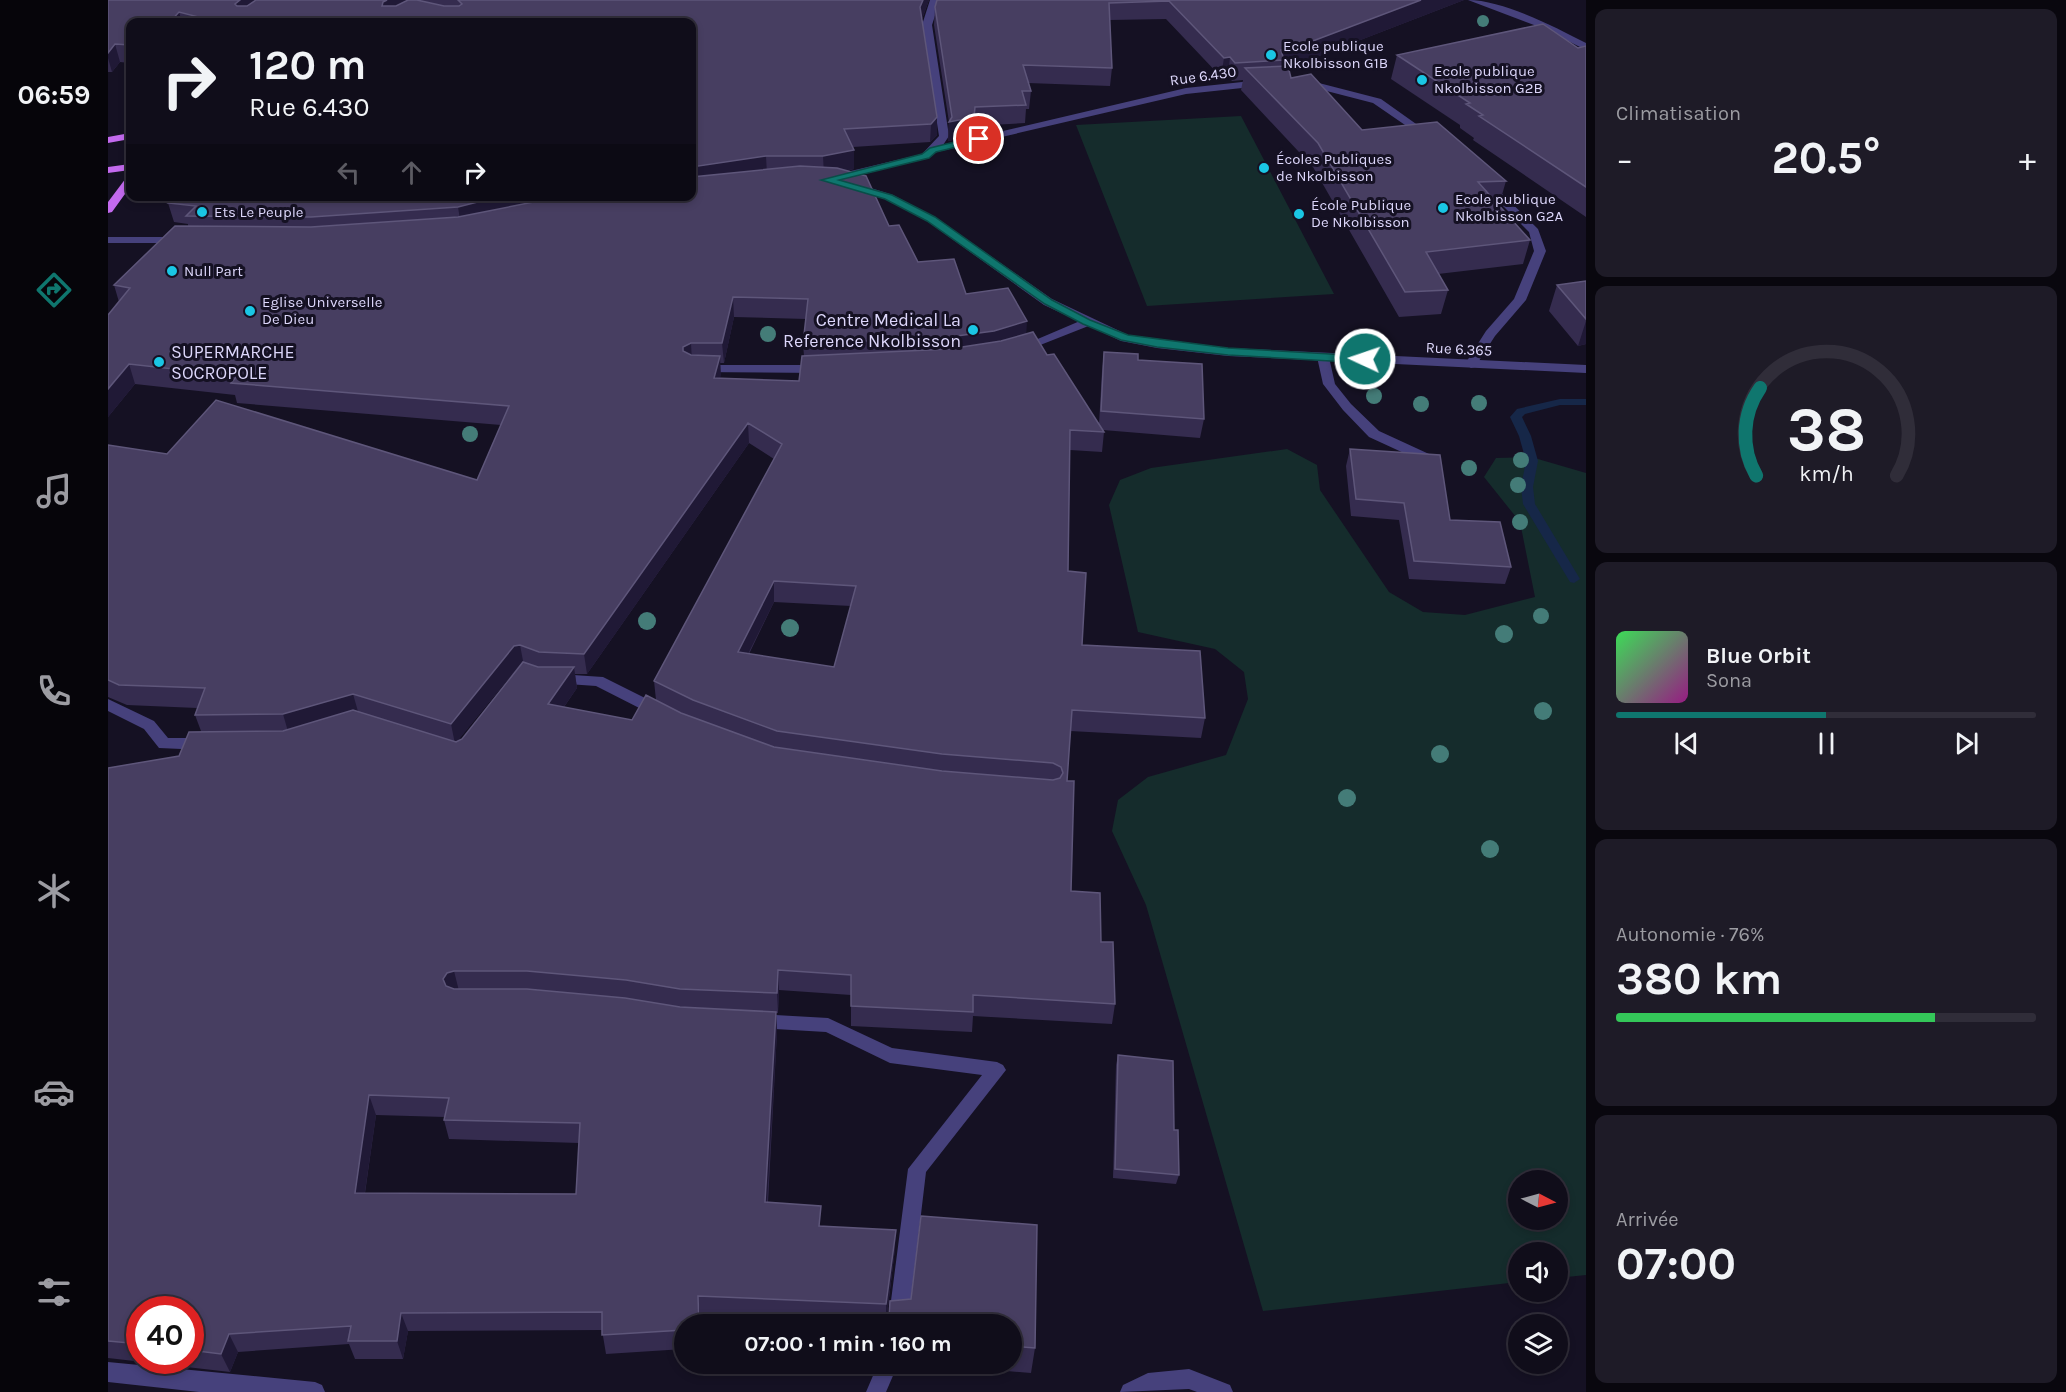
<!DOCTYPE html>
<html lang="fr">
<meta charset="utf-8">
<style>
:root{--surface:#100d1a;--page:#1e1b27;--text:#f1f3f6;--muted:#9c9ca2;--line:#302d39;--accent:#0f766e}
body{margin:0;font-family:Karla,sans-serif;background:var(--page);color:var(--text);height:100vh;display:flex;flex-direction:column;font-size:22px;white-space:nowrap}
*{box-sizing:border-box;margin:0}
p{font-size:20px;color:var(--muted)}
.icon{flex:none;width:33px;height:33px;fill:none;stroke:currentColor;stroke-width:2;stroke-linecap:round;stroke-linejoin:round}
.map{position:relative;flex:1;overflow:hidden}
.drawer{display:flex;flex-direction:column;gap:9px;padding:9px;background:#09070e;width:480px}
.drawer>*{flex:none}
.hud{position:absolute;left:18px;top:18px;width:570px;height:183px;border-radius:12px;box-shadow:0 3px 9px #0003,0 0 0 2px var(--line);background:#100d1a;color:var(--text);overflow:hidden}
.needle{width:39px;rotate:96deg}
.controls{position:absolute;left:1400px;top:1170px;display:grid;gap:12px}
.controls a{display:grid;place-items:center;width:60px;height:60px;border-radius:50%;background:var(--surface);box-shadow:0 3px 9px #0003,0 0 0 2px var(--line);font-size:30px}
.speed{position:absolute;left:18px;top:1296px;display:flex;gap:12px;font-size:30px;font-weight:700;text-align:center}
.speed>*{display:grid;place-content:center;width:78px;height:78px;border-radius:50%;background:var(--surface);box-shadow:0 3px 9px #0003,0 0 0 2px var(--line);line-height:1}
.speed .limit{border:9px solid #d22;background:#fff;color:#111}
.pin{position:absolute;display:grid;place-items:center;width:51px;height:51px;color:#fff;margin:-26px;border:3px solid #fff;border-radius:50%;box-shadow:0 2px 6px #0007}
.me{position:absolute;width:66px;margin:-33px;rotate:273deg;stroke-linejoin:round;filter:drop-shadow(0 0 4px #0008)}
.turn{display:flex;align-items:center;gap:21px;height:126px;padding:0 24px;font-size:27px}
.turn .icon{width:78px;height:78px;stroke-width:2.5}
.turn b{display:block;font-size:42px;line-height:51px}
.lanes{display:flex;align-items:center;height:57px;padding:0 24px;background:#0003;justify-content:center;gap:30px;direction:ltr}
.lanes .off{opacity:.35}
.big{font-size:45px;font-weight:700;line-height:1.1}
.drawer .tile{flex:1;display:flex;flex-direction:column;justify-content:center;gap:9px;min-width:0;padding:0 21px;border-radius:12px;background:var(--page)}
.drawer .dial{align-items:center;gap:0}
.dial svg{height:156px;overflow:visible;fill:none;stroke:var(--line);stroke-width:7;stroke-linecap:round;text-anchor:middle}
.dial text{fill:var(--text);stroke:none}
.song{display:flex;align-items:center;gap:18px}
.cover{width:72px;height:72px;border-radius:9px;background:linear-gradient(135deg,hsl(130 70% 55%),hsl(310 70% 35%))}
.played{height:6px;border-radius:3px;background:linear-gradient(90deg,var(--accent) 50%,var(--line) 50%)}
.keys{display:flex;justify-content:space-around;direction:ltr}
.heat{display:flex;justify-content:space-between;align-items:center;font-size:33px;direction:ltr}
.charge{height:9px;border-radius:4px;background:linear-gradient(90deg,#34c759 76%,var(--line) 0)}
.trip{position:absolute;left:566px;top:1314px;width:348px;height:60px;border-radius:30px;background:var(--surface);box-shadow:0 3px 9px #0003,0 0 0 2px var(--line);font-weight:700;line-height:60px;text-align:center}
main{display:flex;flex:1;min-height:0}
.tab-bar{display:flex;flex-direction:column;width:108px;justify-content:space-around;align-items:center;background:#06050a;color:var(--muted)}
.tab-bar .icon{width:42px;height:42px}
.tab-bar .active{color:var(--accent)}
.tab-bar b{font-size:27px;color:var(--text)}
.map>svg:first-child{display:block}
.green{fill:#152c2c;fill-rule:evenodd}
.lines{fill:none;stroke-linecap:round;stroke-linejoin:round}
.stream{fill:#162748;fill-rule:evenodd}
.minor{fill:#46417c;fill-rule:evenodd}
.tertiary{fill:#46417c;fill-rule:evenodd}
.primary{fill:#c36aee;fill-rule:evenodd}
.tree{fill:#447c78}
.wall{fill:#352c4f;fill-rule:evenodd}
.shaded-wall{fill:#201936}
.building{fill:#473e61;stroke:#5e567a;stroke-width:1.5;fill-rule:evenodd}
.route{fill:#0f766e;stroke:#0a4d48;stroke-width:1.5}
.poi-dot{fill:#1ac6e4;stroke:#151123;stroke-width:2}
.labels{text-anchor:middle;stroke-width:6;stroke-linejoin:round;paint-order:stroke}
.far-poi-label{font-size:15px;fill:#ddd7fb;stroke:#151123;text-anchor:start}
.far-street-label{font-size:15px;fill:#ddd7fb;stroke:#151123}
.poi-label{font-size:18px;fill:#ddd7fb;stroke:#151123;text-anchor:end}
</style>
<main>
<nav class="tab-bar">
<b>06:59</b>
<svg class="icon active" aria-label="directions" viewBox="0 0 24 24"><path d="M12 3l9 9-9 9-9-9zM9 14v-3h6M13 9l2 2-2 2"/></svg>
<svg class="icon" aria-label="music" viewBox="0 0 24 24"><path d="M9 18V5l10-2v13"/><circle cx="6" cy="18" r="3"/><circle cx="16" cy="16" r="3"/></svg>
<svg class="icon" aria-label="phone" viewBox="0 0 24 24"><path d="M5 4h4l2 5-3 2q2 4 5 5l2-3 5 2v4C11 20 4 13 5 4z"/></svg>
<svg class="icon" aria-label="climate" viewBox="0 0 24 24"><path d="M12 3v18M4 7l16 10M4 17L20 7"/></svg>
<svg class="icon" aria-label="car" viewBox="0 0 24 24"><path d="M5 17H2v-5l4-1 3-4h7l3 4 3 1v5h-3M9 17h6M6 11h13"/><circle cx="7" cy="17" r="2"/><circle cx="17" cy="17" r="2"/></svg>
<svg class="icon" aria-label="filters" viewBox="0 0 24 24"><path d="M4 7h16M4 17h16"/><circle cx="9" cy="7" r="2"/><circle cx="15" cy="17" r="2"/></svg>
</nav>
<div class="map">
<svg width="1478" height="1392" viewBox="0 0 1478 1392">
<rect width="100%" height="100%" fill="#151123"/>
<path class="green" d="M1133,116l93,178 -187,12 -71,-181z
M1179,449l30,16 3,25 69,102 34,20 42,3 70,-18 -15,-75 -36,-45 12,-19 35,-1 55,16v802l-29,3v-26h-39v30l-255,29 -117,-406 -34,-74 6,-31 30,-23 78,-22 22,-56 -4,-27 -29,-23 -77,-17 -29,-127 11,-25 31,-12zM1410,1180h39v40h-39z"/>
<g class="lines">
<path class="stream" d="M1452,399h26v6h-26l-35,9 -3,3 9,19 7,25 -5,26 2,17 45,75 -6,4 -4,-1 -47,-78 -2,-17 5,-26 -7,-25 -9,-19 7,-8z"/>
<path class="minor" d="M822,0h10l-8,25 17,111 -6,9 243,-57 75,-8 5,3 -5,3 -75,8 -249,58 -11,7 -92,20v-4l88,-21 17,-18 -17,-111z
M1360,0c35,0 87,27 118,43v7l-44,-22z
M1195,82h12l66,17 52,37 -5,3 -4,-1 -51,-35 -58,-15 -16,-1v-4z
M1378,181l4,1 48,47 8,22 -20,49 -31,36 -20,31 -4,1 -6,-4 21,-33 28,-32 20,-48 -5,-19 -48,-48z
M979,318l4,1v6l-71,28 -6,-4z
M1215,353l6,4 6,27 16,20 28,27 50,23 2,3 -2,3h-10l-50,-23 -26,-27 -20,-26 -6,-27z
M593,365h120l6,4 -6,4 -124,-1 -2,-3 2,-3z
M450,674l45,3 60,30 3,4 -3,4h-10l-57,-29 -43,-3 -2,-4z
M0,699l46,22 14,17h36l5,2 3,4 -3,4 -5,2 -45,-2 -15,-19 -36,-18z
M650,1014l70,4 64,30 105,14 6,3 3,5 -80,102 -18,152h-20l20,-155 74,-94 -92,-12 -64,-31 -68,-4 -6,-2 -3,-5 3,-5z
M0,1362l207,20 7,3 3,7h-126l-91,-10z
M770,1364h20l-12,28h-20z
M1081,1369l41,16 3,7h-36l-8,-3 -69,3 3,-7 25,-12z"/>
<path class="tertiary" d="M747,183l38,12 42,22 117,82 76,36 100,13 358,17v8l-358,-17 -71,-8 -36,-7 -77,-36 -117,-84 -42,-22 -34,-11 -1,-2z
M0,237h72l6,3 -6,3h-72z"/>
<path class="primary" d="M22,133v6l-22,4v-6z
M22,164v6l-22,3v-6z
M22,177v10l-18,25 -4,1v-11l18,-24z"/>
</g>
<g class="tree">
<circle cx="1375" cy="21" r="6"/>
<circle cx="660" cy="334" r="8"/>
<circle cx="1266" cy="396" r="8"/>
<circle cx="1371" cy="403" r="8"/>
<circle cx="1313" cy="404" r="8"/>
<circle cx="362" cy="434" r="8"/>
<circle cx="1413" cy="460" r="8"/>
<circle cx="1361" cy="468" r="8"/>
<circle cx="1410" cy="485" r="8"/>
<circle cx="1412" cy="522" r="8"/>
<circle cx="1433" cy="616" r="8"/>
<circle cx="539" cy="621" r="9"/>
<circle cx="682" cy="628" r="9"/>
<circle cx="1396" cy="634" r="9"/>
<circle cx="1435" cy="711" r="9"/>
<circle cx="1332" cy="754" r="9"/>
<circle cx="1239" cy="798" r="9"/>
<circle cx="1382" cy="849" r="9"/>
</g>
<path class="wall" d="M0,0h821l-7,19 15,116 -7,7 -77,5 1,3v19l-8,2 43,55 29,36 108,72 21,21 52,69 3,-53 2,-19 34,8 66,59 -4,19 -97,-8 1,2 -2,20 -32,-2 -2,121 14,74 123,73 -4,20 -131,-7 -3,50 4,110 30,51 14,62 -3,20 -139,-8 -1,16 -121,-6v-31l-72,-5 -1,23h-2l1,19 -9,170 53,24 74,22 -9,75 -186,-9 -16,10v25l-78,5 -4,-24 -194,1 -5,28h-48l-6,-15 -111,8 -8,20 -122,-14v-590l71,-12 22,-25 -6,-16 2,-7 -70,-3 -19,-8v-252l59,9 310,26 24,-55 -264,-22 -2,-8 -100,-11 -27,33 11,-115 -5,-17 74,-59v-2l-14,-2 -6,-19 524,-7v-174h-562v41l-10,-1 -8,10h-4zM626,317l72,2 -3,25 1,12 -5,25 -79,-3v-15h4zM641,443l25,16 -120,222 2,19 -24,20 -68,-13 13,-19 -2,-14h12zM666,602l77,4 -17,61 -85,-13zM412,666l-58,73 -4,1 60,-73zM268,1115l69,2 -1,3 5,19 130,4 -3,51 -211,-1zM32,1310h50v50h-50z
M829,0h527l-171,66h-5l3,12 71,52 144,51 -7,24h-1l32,35 -7,24 -85,10 10,16 -7,24 -42,3 -86,-150 -72,-77 2,-10 -11,1 -4,-5 -7,1 -55,-58 -56,1 2,48 -2,18 -82,-3 3,8 -2,18h-3l-1,14 -51,3 -1,10 -25,5 1,-19 -15,-97 1,-18z
M1478,46v171l-113,-77 1,-2 -14,-10v-3l-69,-46 6,-24 181,-7z
M1478,281v63l-8,2 -29,-35 8,-26z
M1242,449l100,71 61,47 -6,17 -96,-5 -10,-59 -48,-4 -5,-50z
M1010,1055l56,75 5,45 -3,9 -63,-6 3,-113z
M813,1216l116,9 -2,123 -4,25 -71,-6v-3h51v-40h-122l1,-23 21,-2z"/>
<path class="shaded-wall" d="M132,0h25l-26,22 -4,-18z
M279,0h26l-27,20 -4,-14 1,-4z
M815,0h6l-9,25v-18z
M1313,0h43l-171,66 -11,1 2,-7 -3,-10z
M71,12l3,10h-12z
M7,44l5,18 -8,10 -4,-14v-5z
M1122,57l-2,19 -7,1 3,-19z
M867,107l-2,29 -25,5 1,-19z
M829,117v18l-7,7 1,-18z
M746,150v19l-30,6 -1,-19z
M658,156l1,19 -75,11v-19z
M393,196h111l-151,30 -3,-19z
M625,297l1,20 -10,46 -2,-20z
M919,321l-1,19 -78,17 1,-20z
M1478,321v23l-8,2z
M583,343l1,20 -7,4 -2,-20z
M612,356l1,19 -5,22 -2,-19z
M21,364l6,20 -27,33v-28z
M640,423l1,20 -162,231 -3,-20z
M666,581v21l-35,70 -1,-20z
M412,645l4,21 -6,1 -63,77 -4,-20 63,-78z
M466,667l3,21 -25,36 -4,-20z
M245,694l6,21 -70,20 -6,-21z
M670,970l1,20 -1,23 -1,-20z
M346,971l5,20 -11,8 -5,-20 4,-6z
M668,1012l1,20 -11,189 -1,-19z
M261,1095l7,20 -14,97 -7,-19z
M788,1230l-1,18 -9,75v-19z
M590,1296l2,18 1,10h-2z
M293,1313l7,18 -5,28 -6,-18z
M121,1334l9,18 -8,20 -9,-18z"/>
<path class="building" d="M0,0h132l-5,4 2,2h10l9,-6h131l-4,2 -1,4h14l12,-6h9l27,6h15l3,-2 -4,-4h465l-3,7 17,110 -6,7 -87,5 10,21 -31,6h-57l-74,11v-145h-474l-39,-10 -9,10h-40v23l-15,-1 -7,9z
M829,0h484l-124,47 -16,3 3,10 -49,3 -5,-6 -6,1 -55,-57 -60,2 3,65 -89,-3 8,26h-9l4,14 -51,2 -1,10 -25,5 3,-5 -17,-110z
M1435,24l35,24 8,-2v141l-107,-71 4,-1 -17,-11 4,-1 -73,-48z
M1180,66l3,12 20,-4 51,56 75,-8 69,59 -28,1 52,58 -104,12 22,38 -43,2 -87,-149 -73,-75z
M692,166l37,2 29,8 23,50 10,-1 19,37 36,-3 12,35 42,-6 19,33 -33,10 -45,6 -146,7 5,-45 -75,-2 -11,46h-31l-8,4v4l8,4 29,1 -6,22 85,3 3,-25 147,-7 52,-8 32,-9 14,23 7,-1 50,78 -34,-2 -2,141 18,2 -4,72 118,6 5,67 -133,-8 -5,71h7l-3,110 29,2 1,49h12l2,62 -142,-9v17l-122,-6v-31l-73,-5 -1,23 -97,-4 -54,-9 -99,-9h-73l-7,2 -4,6 3,7 8,3h73l98,9 55,9 96,5 -11,190 56,4 -2,20 77,4 -10,74 -188,-8 1,28h-15v6l-82,5v-23l-201,1 -4,28h-49l3,-15 -122,8 -8,20 -31,-4v-40h-50v34l-32,-3v-573l71,-12 10,-24 94,-1 70,-21 103,32 6,-3 61,-77 15,5h36l-26,37 84,16 14,-25 35,18 93,34 168,24 111,9 7,-2 3,-5 -2,-6 -8,-4 -111,-9 -165,-23 -84,-31 -39,-19 128,-237 -34,-21 -164,231 -45,-2 -19,-7 -6,1 -63,78 -98,-30 -70,20 -88,1 10,-27 -86,-3 -11,-5v-235l59,9 49,-54 261,80 32,-74 -278,-23 6,-7 -108,-12 -21,25v-74l22,-27 -16,-3 61,-59 136,1 147,-10 106,-21h128v-19zM666,581l82,5 -22,81 -96,-15zM261,1095l80,3 -5,22 136,3 -4,71 -221,-1z
M66,196h327l-43,11 -147,10 -125,-1 10,-10 -28,-3z
M1478,281v38l-29,-34z
M996,352l34,2v6l64,4 2,55 -103,-8z
M1242,449l90,6 10,65 50,2 11,45 -97,-6 -10,-58 -48,-4z
M1010,1055l55,6 1,69h4l1,45 -64,-6z
M813,1216l116,9 -2,123 -24,-2v-22h-48v-3l-74,-4 1,-16 21,-2z"/>
<path class="route" d="M871,136l3,1v4l-46,11 -7,6 -90,22 53,15 43,22 117,83 38,20 38,15 100,13 137,8 6,3 -6,4 -137,-8 -71,-8 -36,-7 -38,-16 -38,-20 -118,-83 -42,-22 -64,-19 101,-26 8,-6z"/>
<g class="poi-dot">
<circle cx="1163" cy="55" r="6"/>
<circle cx="1314" cy="80" r="6"/>
<circle cx="1156" cy="168" r="6"/>
<circle cx="1335" cy="208" r="6"/>
<circle cx="94" cy="212" r="6"/>
<circle cx="1191" cy="214" r="6"/>
<circle cx="64" cy="271" r="6"/>
<circle cx="142" cy="311" r="6"/>
<circle cx="865" cy="330" r="6"/>
<circle cx="51" cy="362" r="6"/>
</g>
<g class="labels">
<g class="far-poi-label">
<text x="1175" y="51">Ecole publique<tspan x="1175" dy="17">Nkolbisson G1B</tspan></text>
<text x="1326" y="76">Ecole publique<tspan x="1326" dy="17">Nkolbisson G2B</tspan></text>
<text x="1168" y="164">Écoles Publiques<tspan x="1168" dy="17">de Nkolbisson</tspan></text>
<text x="1347" y="204">Ecole publique<tspan x="1347" dy="17">Nkolbisson G2A</tspan></text>
<text x="1203" y="210">École Publique<tspan x="1203" dy="17">De Nkolbisson</tspan></text>
<text x="106" y="217">Ets Le Peuple</text>
<text x="76" y="276">Null Part</text>
<text x="154" y="307">Eglise Universelle<tspan x="154" dy="17">De Dieu</tspan></text>
</g>
<g class="far-street-label">
<text transform="translate(1095 76) rotate(-8)" y="5">Rue 6.430</text>
<text transform="translate(1351 349) rotate(3)" y="5">Rue 6.365</text>
</g>
<g class="poi-label">
<text x="853" y="326">Centre Medical La<tspan x="853" dy="21">Reference Nkolbisson</tspan></text>
<text x="63" y="358" text-anchor="start">SUPERMARCHE<tspan x="63" dy="21">SOCROPOLE</tspan></text>
</g>
</g>
</svg>
<div class="controls">
<a><svg class="needle" viewBox="-14 -14 28 28"><path d="M0-13l5 13h-10z" fill="#e53935"/><path d="M0 13l5-13h-10z" fill="#9c9ca2"/></svg></a>
<a><svg class="icon" aria-label="sound" viewBox="0 0 24 24"><path d="M4 9h4l5-4v14l-5-4H4zM17 9q2 3 0 6"/></svg></a>
<a><svg class="icon" aria-label="layers" viewBox="0 0 24 24"><path d="M12 4l9 5-9 5-9-5zM3 14l9 5 9-5"/></svg></a>
</div>
<div class="speed"><div class="limit">40</div></div>
<div class="pin" style="left:871px;top:139px;background:#d93025"><svg class="icon" aria-label="arrive" viewBox="0 0 24 24"><path d="M6 21V4h12l-3 4 3 4H6"/></svg></div>
<svg class="me" style="left:1257px;top:359px" viewBox="-20 -20 40 40"><circle r="17" fill="#0f766e" stroke="#fff" stroke-width="3"/><path d="M0-11L8 9 0 5-8 9z" fill="#fff"/></svg>
<div class="trip">07:00 · 1 min · 160 m</div>
<div class="hud">
<div class="turn"><svg class="icon" aria-label="right" viewBox="0 0 24 24"><path d="M7 20v-9h11M14 6l5 5-5 5"/></svg><div><b>120 m</b>Rue 6.430</div></div>
<div class="lanes"><svg class="icon off" aria-label="left" viewBox="0 0 24 24"><path d="M17 20v-9H6M10 6l-5 5 5 5"/></svg><svg class="icon off" aria-label="ahead" viewBox="0 0 24 24"><path d="M12 20V5M6 11l6-6 6 6"/></svg><svg class="icon" aria-label="right" viewBox="0 0 24 24"><path d="M7 20v-9h11M14 6l5 5-5 5"/></svg></div>
</div>
</div>
<section class="drawer">
<div class="tile"><p>Climatisation</p>
<div class="heat"><a>−</a><b class="big">20.5°</b><a>+</a></div>
</div>
<div class="tile dial"><svg viewBox="0 0 100 80">
<path d="M14 69A42 42 0 1 1 86 69"/>
<path d="M14 69A42 42 0 0 1 16 24" stroke="#0f766e"/>
<text x="50" y="56" font-size="32" font-weight="700">38</text>
<text x="50" y="72" font-size="11">km/h</text>
</svg></div>
<div class="tile">
<div class="song"><i class="cover"></i><div><b>Blue Orbit</b><p>Sona</p></div></div>
<div class="played"></div>
<div class="keys"><svg class="icon" aria-label="previous" viewBox="0 0 24 24"><path d="M18 5L8 12l10 7zM5 5v14"/></svg><svg class="icon" aria-label="pause" viewBox="0 0 24 24"><path d="M8 5v14M16 5v14"/></svg><svg class="icon" aria-label="next" viewBox="0 0 24 24"><path d="M6 5l10 7-10 7zM19 5v14"/></svg></div>
</div>
<div class="tile"><p>Autonomie · 76%</p><b class="big">380 km</b><div class="charge"></div></div>
<div class="tile"><p>Arrivée</p><b class="big">07:00</b></div>
</section>
</main>
